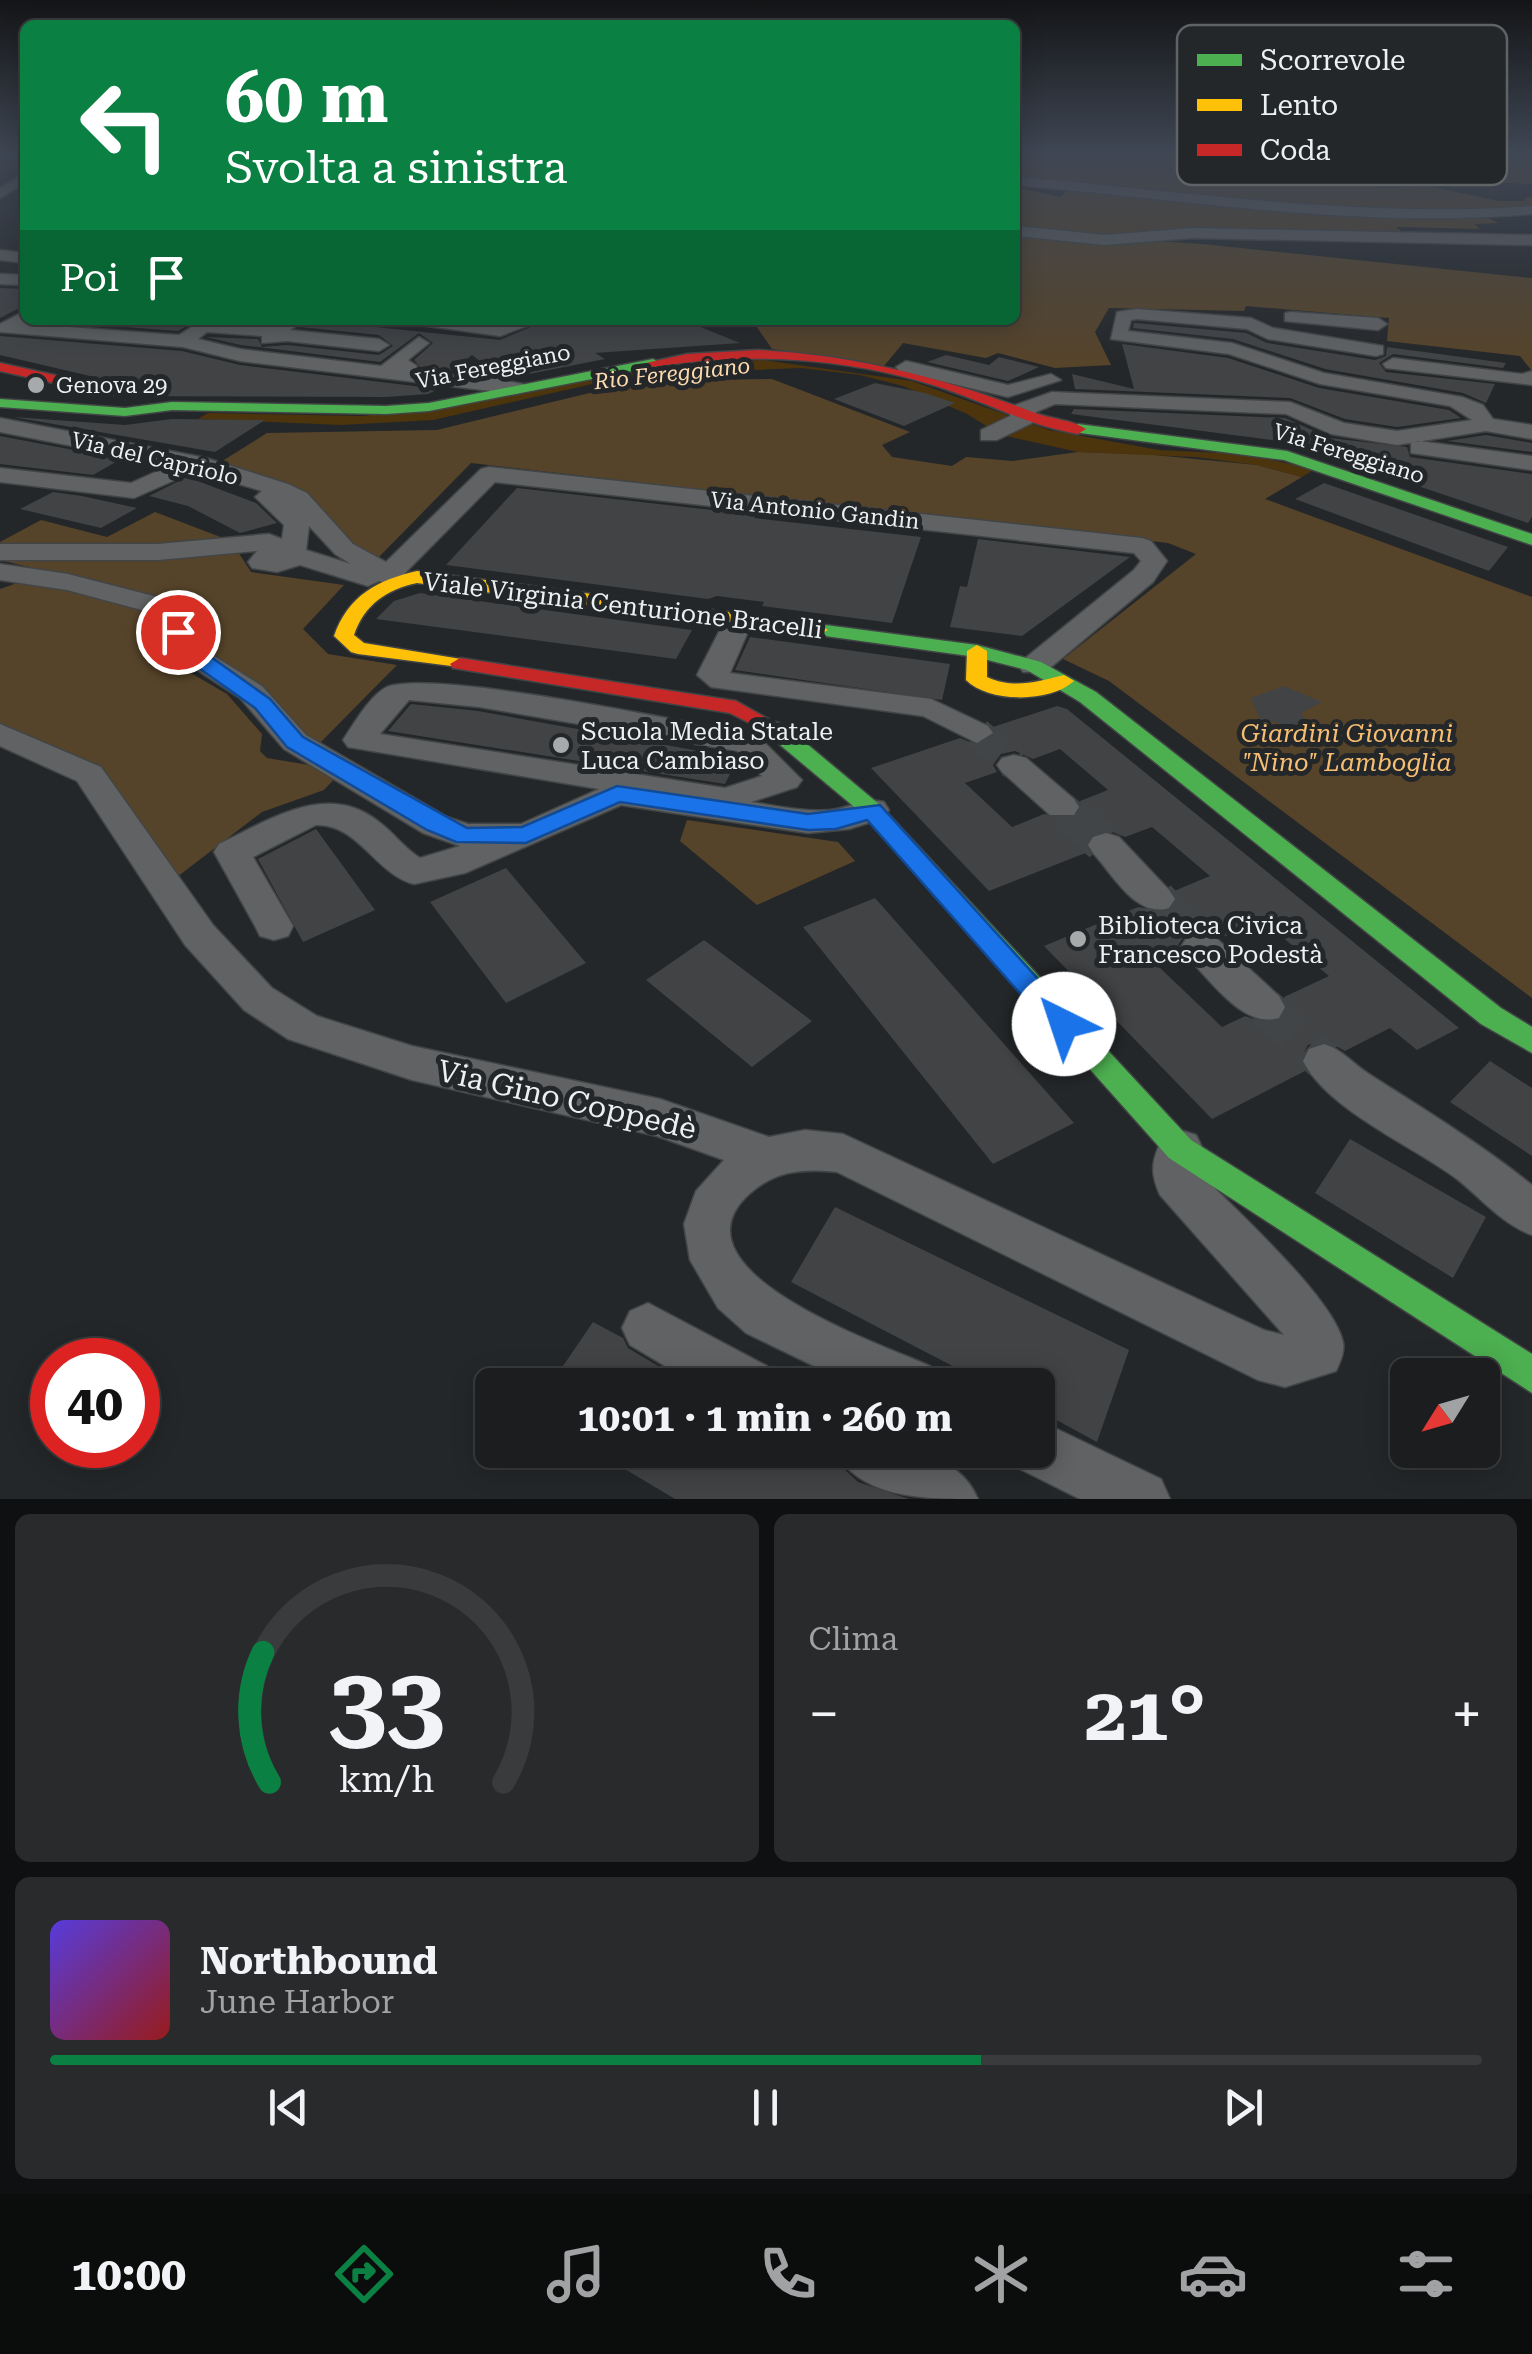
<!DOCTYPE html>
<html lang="it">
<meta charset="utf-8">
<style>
:root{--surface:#1b1d1f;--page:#282a2c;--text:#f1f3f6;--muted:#a0a2a4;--line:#393b3d;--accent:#0b8043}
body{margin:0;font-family:"Roboto Serif",serif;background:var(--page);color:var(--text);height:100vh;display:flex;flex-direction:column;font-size:38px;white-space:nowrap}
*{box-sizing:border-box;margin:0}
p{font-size:32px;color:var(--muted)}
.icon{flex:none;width:55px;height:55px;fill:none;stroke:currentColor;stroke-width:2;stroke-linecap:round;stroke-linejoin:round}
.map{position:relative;height:1499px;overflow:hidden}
.details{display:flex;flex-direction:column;gap:15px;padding:15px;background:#0f1011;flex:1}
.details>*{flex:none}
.banner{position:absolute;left:20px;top:20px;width:1000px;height:305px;border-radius:15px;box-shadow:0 5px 25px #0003,0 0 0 2px var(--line);background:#0b8043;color:#fff;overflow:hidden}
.needle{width:65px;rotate:233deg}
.fabs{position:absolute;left:1390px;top:1358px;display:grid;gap:20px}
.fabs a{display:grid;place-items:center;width:110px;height:110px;border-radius:15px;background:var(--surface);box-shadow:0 5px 25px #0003,0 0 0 2px var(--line);font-size:50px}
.speed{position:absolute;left:30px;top:1338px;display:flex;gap:20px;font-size:50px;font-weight:700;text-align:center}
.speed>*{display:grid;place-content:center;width:130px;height:130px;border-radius:50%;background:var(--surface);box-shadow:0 5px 25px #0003,0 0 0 2px var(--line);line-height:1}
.speed .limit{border:15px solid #d22;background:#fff;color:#111}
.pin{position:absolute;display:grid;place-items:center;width:85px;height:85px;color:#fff;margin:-42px;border:5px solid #fff;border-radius:50%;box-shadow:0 2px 10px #0007}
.me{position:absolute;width:110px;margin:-55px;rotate:319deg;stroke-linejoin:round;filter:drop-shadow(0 0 8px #0008)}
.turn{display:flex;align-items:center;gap:35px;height:210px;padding:0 40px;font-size:45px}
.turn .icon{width:130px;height:130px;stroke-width:2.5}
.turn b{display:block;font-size:70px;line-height:85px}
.then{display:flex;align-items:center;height:95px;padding:0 40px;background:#0003;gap:20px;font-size:38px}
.big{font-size:75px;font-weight:700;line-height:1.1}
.details .widget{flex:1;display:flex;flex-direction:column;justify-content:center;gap:15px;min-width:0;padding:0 35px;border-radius:15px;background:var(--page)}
.details .dial{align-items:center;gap:0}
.dial svg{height:260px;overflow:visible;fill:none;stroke:var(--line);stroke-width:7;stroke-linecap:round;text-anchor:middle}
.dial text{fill:var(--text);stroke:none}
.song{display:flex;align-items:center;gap:30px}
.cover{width:120px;height:120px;border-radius:15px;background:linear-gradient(135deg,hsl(250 70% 55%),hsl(0 70% 35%))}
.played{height:10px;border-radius:5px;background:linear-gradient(90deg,var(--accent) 65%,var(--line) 65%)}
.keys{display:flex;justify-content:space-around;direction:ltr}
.heat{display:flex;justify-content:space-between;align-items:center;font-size:55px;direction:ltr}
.details .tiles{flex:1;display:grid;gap:15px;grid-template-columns:1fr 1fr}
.widget:last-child{grid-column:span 2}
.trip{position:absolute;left:475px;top:1368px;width:580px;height:100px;border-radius:15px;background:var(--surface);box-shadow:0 5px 25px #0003,0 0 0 2px var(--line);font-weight:700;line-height:100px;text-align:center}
.menu{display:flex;height:160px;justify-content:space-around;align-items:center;background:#0b0c0c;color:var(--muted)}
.menu .icon{width:70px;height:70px}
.menu .on{color:var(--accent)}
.menu b{font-size:45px;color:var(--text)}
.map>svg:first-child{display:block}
.green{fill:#56442a}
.water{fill:#4c340d}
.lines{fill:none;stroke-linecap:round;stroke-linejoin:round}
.stream{stroke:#4c340d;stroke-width:4}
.building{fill:#414345;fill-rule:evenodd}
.street-tunnel-far1{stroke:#424547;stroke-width:31;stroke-dasharray:31 15;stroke-linecap:butt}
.street-tunnel{stroke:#424547;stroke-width:40;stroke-dasharray:40 20;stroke-linecap:butt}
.street-casing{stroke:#424546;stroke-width:3}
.fast-casing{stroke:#424546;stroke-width:3}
.slow-casing{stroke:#424546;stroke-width:3}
.jam-casing{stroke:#424546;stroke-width:3}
.street{fill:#606263;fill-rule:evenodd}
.fast{fill:#4caf50;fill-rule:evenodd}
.slow{fill:#ffc107;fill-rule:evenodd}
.jam{fill:#c62828;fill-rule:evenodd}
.route{fill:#1a73e8;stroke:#114b97;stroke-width:2.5}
.poi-dot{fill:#a6aaab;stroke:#23272a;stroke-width:4}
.labels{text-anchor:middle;stroke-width:10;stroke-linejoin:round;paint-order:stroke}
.far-street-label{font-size:22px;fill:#ecf0f1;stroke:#23272a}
.far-water-label{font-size:22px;font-style:italic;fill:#fcdaae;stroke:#23272a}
.far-poi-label{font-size:22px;fill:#ecf0f1;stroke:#23272a;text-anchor:start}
.street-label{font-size:25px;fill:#ecf0f1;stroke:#23272a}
.poi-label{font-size:25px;fill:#ecf0f1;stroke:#23272a;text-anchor:start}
.park-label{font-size:25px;font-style:italic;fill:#f7be72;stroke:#23272a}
.near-street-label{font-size:30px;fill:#ecf0f1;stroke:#23272a}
.key{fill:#23272a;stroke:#5f6366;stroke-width:2.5}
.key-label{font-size:28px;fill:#ecf0f1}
</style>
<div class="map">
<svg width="1532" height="1499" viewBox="0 0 1532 1499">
<rect width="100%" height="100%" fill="#242729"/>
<path class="green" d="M1015,154h302l-4,2 66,32 48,-2 72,15h27l-2,-3 8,-1v12l-169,1 -348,-31z
M1371,154h161v30l-101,-4z
M1360,155l62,30 -39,1 -57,-29z
M1015,187l46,10 7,-8 416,27 15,7 -25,1 6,5 -84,-2 11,10 -204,-5 -92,7 -96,-9z
M1015,232l187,12 330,34v93l-12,-15 -133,-15 2,-23 -143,-12 -2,5 -135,-3 -14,24 16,33 -56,3 -57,-15 -12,5 -83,-15 -19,23 -112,-17 -20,-29h263z
M704,373l3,7 65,-1 138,53 -28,13 10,12 60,9 14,-9 47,4 65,-9 66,2 113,11 45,12 -37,22 267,98v401l-423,-317 -46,-22 133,-105 -28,-11 -697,-80 -92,94 -35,-14 -125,-80 48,-30 170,-3 231,-56z
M155,512l76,29 20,31 93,13 -41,44 25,25 69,11 -80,81 -99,-79 -75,-72 -143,-35v-18l41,-22 66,17z
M23,581l127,28 9,10 -8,8 14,12 19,30 43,25 35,40 -2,17 7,7 60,10 9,9 -12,13 -62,22 -85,65 -46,-64 -131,-87v-137z
M687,820l151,22 17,19 -98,44 -77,-64z"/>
<path class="water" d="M763,360l149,21 137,49 110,20 83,4 73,15 -13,8 -45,-12 -62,-8 -117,-5 -77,-17 -34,-21 -64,-28 -43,-11 -59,-7 -133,5 -80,12 -155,35 -92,5 -143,-6 10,-6 156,3 274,-48z"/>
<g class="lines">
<path class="stream" d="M1171,157l5,-3
M0,165l25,-1
M1450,181l42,-27"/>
</g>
<path class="building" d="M0,288l25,1v16l-25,13z
M35,320h161l-18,11z
M308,320l192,20 47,-20 76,6 20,-6h40l57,23 -145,10 10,6 -81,16 42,-19 -15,-9 -62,21 -17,-13 -20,16 -32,-4 -6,-7 19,-17 -14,-10 -39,29 -139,-17 -35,-8 52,2 4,8 25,-2 92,10 14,-9 -14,-11 -79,-8z
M1134,323l112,10 21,10 108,17 11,-4 1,-9 119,16 -3,5 -110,-14 -14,9 7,9 109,12 -9,19 -23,-10 -138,-24 -92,-30 -100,-11z
M0,336l182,15 58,14 199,24 -11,5 -42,3 -308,-1 17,-11 -5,-9 -90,-21z
M1122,344l106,14 91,30 130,22 12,8 -64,9 -52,-8 -55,-21 -215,-9 -3,-15 62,15z
M946,355l43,10 10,-8 40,10 -31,14 -81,-19z
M875,383l50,10 30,10 -51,23 -70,-27z
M1074,409l211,9 45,20 77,9 3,10 122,17v43l-4,6 -241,-81 -216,-28z
M13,417l112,8 47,-6 93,1 -50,32z
M1486,435l46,8v9l-85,-11z
M0,436l121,23 -28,16 -93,-11z
M187,477l69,26 21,20 -37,10 -52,-27 -39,-10z
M1324,483l184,64 -19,24 -194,-72z
M517,488l239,27 -2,3 167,19 -29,86 -130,-17 2,-4 -47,-6 -9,3 -262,-34z
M53,492l29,4 55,12 -36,20 -81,-19z
M978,539l102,12 50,6 -108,79 -72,-9 10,-41 7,1z
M420,593l272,37 -16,29 -300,-40 18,-18z
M750,637l200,27 -8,36 -207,-30z
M1284,686l38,16 -21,11 11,18 -42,-10 -8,3 -11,-26z
M411,704l67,7 260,47 -13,26 -337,-53z
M1057,706l10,3 392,319 -42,22 -27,-22 -45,23 -20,-11 -17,5 -8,14 5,12 -93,48 -168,-173 94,-39 31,5 9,-11 -4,-10 36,-15 -58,-49 -27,10 -20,-8 -15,6 -5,8 3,9 -99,39 -118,-123 89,-30 19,8 16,-10 -2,-9zM1060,749l48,41 -28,11 2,8 -8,10 -30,-5 -32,13 -47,-44 32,-11 -4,-7 8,-11 14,-3 18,8zM1262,920l67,56 -45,21 4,12 -9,13 -14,1 -20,-7 -23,11 -64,-61 24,-11 -4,-10 8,-12 16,-4 19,9z
M316,829l59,81 -72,32 -45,-83z
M506,868l80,95 -80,40 -76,-101z
M875,898l91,103 108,122 -81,41 -190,-237z
M704,940l108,81 -60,46 -106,-87z
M1490,1061l42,27v68l-82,-54z
M1350,1139l136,78 -33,61 -138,-85z
M835,1207l294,143 -32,92 -59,-32v-25h-49l-198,-103z
M593,1322l30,16 5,10 62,37h-140z
M593,1450h231l34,32 51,17h-234z"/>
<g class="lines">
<path class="street-tunnel-far1" d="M977,733l37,32
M1062,807l14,12"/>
<path class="street-tunnel" d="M1073,816l33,29
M1156,899l45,48
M1264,1007l60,54"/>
<defs>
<path id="street" d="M25,173v10l-25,15v-10z
M1015,177c170,14 346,42 517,29v8c-171,15 -347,-14 -517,-29z
M1015,226l90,9 88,-7 339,7v10l-339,-7 -88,7 -90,-9z
M0,250l25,3v10l-25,-3z
M0,274l25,1v10l-25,-1z
M1137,309l114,9 22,10 110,18v8l-7,2 -108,-17 -21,-10 -110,-10 -6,1 -3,11 104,12 92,30 138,24 21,8 10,14 39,6v14l-46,-8 -89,14 -66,-11 -45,-20 -231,-10 -19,8v9l-39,19h-16v-10l29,-14v-9l42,-15 238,10 54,21 53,8 75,-11 -22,-14 -130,-22 -91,-30 -118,-15 6,-27z
M25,311v9h6l-5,4 153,11 24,-15 67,5 11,-5h23l-14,10 89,9 10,6 -10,6 -92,-10 -25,2v-7l-55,-4 -9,7 42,10 141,17 38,-29 10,6 -21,17 9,6 -3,4 59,7 79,-26 10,6 -61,23 22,4v8l-7,2 -276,-33 -57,-14 -183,-15v-8z
M1291,312l87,6 9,6 -9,6 -93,-9v-8z
M411,320l88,4 44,-4 -43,16 -80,-11z
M1393,358l129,16 10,-3v14l-146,-17 -3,-4z
M906,361l102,24 43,-11 10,6 -53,17 -109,-26 -3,-4z
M0,418l206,40 82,26 19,9 46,51 33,18 95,-93 8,-2 653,71 9,3 16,20 -14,21 -108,90h-22l-4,-6 4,-6 111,-90 7,-9 -7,-8 -639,-71 -90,91 4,6 -4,6 -9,2 -17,-6 -11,5 -68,-21 -23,7 -25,-4 -4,-6 9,-11 -99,9h-158v-16h158l111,-10 13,5 2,-14 -29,-28 7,-6 -77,-23 -1,8 -50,22 -134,-16v-14l131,15 40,-18 -171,-33zM309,526l26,28 16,10 -45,-14z
M1419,441l113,15v14l-121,-17v-10z
M0,564l68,10 101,26 45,56 48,30 44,49 141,82 21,7h53l78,-35 -251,-42 -5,-7c10,-15 28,-46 44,-53 48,-18 295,35 360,46l11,3 44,44 -5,7 -46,15c26,4 53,10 79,8 20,-2 34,-13 54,-8l5,8 -5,8 -35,11 -41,4 -187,-28 -156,68 -51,11c-39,-10 -55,-60 -98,-59l-63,32 40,69 -5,10 -14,4 -14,-4 -5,-10 -41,-74 5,-8c50,-24 109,-64 160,-22 15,11 25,26 41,36l40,-12 -37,-13 -139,-84 -44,-51 -46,-30 -45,-56 -82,-22 -67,-10zM409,700l70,7 258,44 25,25 -37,12 -345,-54z
M740,610l14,8 -24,55 201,26 57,27 5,7 -16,10 -54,-27 -212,-29 -14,-12 29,-57z
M0,724l101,43 112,158 59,63 45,28 95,30 248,53 109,38 36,-7 38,4 421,196 20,5 -124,-140c-11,-24 -8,-36 4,-60l16,-5 16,5 7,14 -4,23c34,36 134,125 144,170 2,10 -3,20 -7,29l-51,16 -27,-7 -421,-208c-36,-4 -65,-1 -92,26 -73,76 141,148 185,168l8,19h-85l-107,-52 -28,-25 -28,-48 -6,-36 12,-33 28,-31 -67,-24 -245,-56 -124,-41 -44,-29 -59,-65 -108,-164 -77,-35z
M1014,755l12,3 48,41 5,8 -5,8h-24l-48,-43 -5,-7 5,-7z
M1106,833l13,4 50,53 6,9 -6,9c-33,10 -55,-32 -76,-55l-5,-8 5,-8z
M1201,933l14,4 64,59 6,11 -6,11c-36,11 -68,-38 -92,-61l-6,-10 6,-10z
M1324,1044c19,6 29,20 45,30 56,36 112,70 163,111v50c-30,-11 -50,-36 -75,-56 -44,-33 -129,-69 -154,-118l6,-12z
M648,1303l119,63 8,19h-78l-67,-40 -8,-17 8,-17z
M1038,1420l123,59 9,20h-90l-62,-31 -7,-18h27z
M835,1450c51,0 119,-7 143,49 -52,0 -119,0 -143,-49z"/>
<path id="fast" d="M653,359l7,4 -2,3 -229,45 -43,3 -214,-4 -47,6 -125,-9v-8l125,9 47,-6 214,4 43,-3z
M1078,424l209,27 245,83v11l-248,-85 -211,-28 -3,-3z
M818,624l159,21 64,17 55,30 405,316 31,19v26l-51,-29 -401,-322 -53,-32 -51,-13 -165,-23 -3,-4z
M775,722l8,2 97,81 311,335 341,214v39l-363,-235 -305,-343 -97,-81 -3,-5 3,-5z"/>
<path id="slow" d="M417,571l401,53 10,6 -10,6 -401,-53c-30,6 -53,22 -63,52l10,8 103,17 3,4 -3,4 -109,-14 -7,-2 -17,-16c14,-40 43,-56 83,-65z
M977,645l10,6v26c26,12 50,5 77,-2l10,6c-24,22 -85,22 -108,-1l1,-29z"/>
<path id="jam" d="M758,350c98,5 186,28 277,63 16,6 38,7 51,16l-8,5c-50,-8 -96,-34 -145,-49 -90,-28 -187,-33 -280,-18l-7,-4 41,-9z
M0,363l81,18 2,3 -7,4 -76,-17z
M460,658l276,43 50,28 -11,7 -45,-23 -277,-45 -3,-4z"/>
</defs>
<use href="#street" class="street-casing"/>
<use href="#fast" class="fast-casing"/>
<use href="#slow" class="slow-casing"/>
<use href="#jam" class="jam-casing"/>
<use href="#street" class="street"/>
<use href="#fast" class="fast"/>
<use href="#slow" class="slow"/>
<use href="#jam" class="jam"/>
</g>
<linearGradient id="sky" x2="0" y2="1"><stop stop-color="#141517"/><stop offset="0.42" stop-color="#3f4754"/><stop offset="1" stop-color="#3f4754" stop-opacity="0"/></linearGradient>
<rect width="1532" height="364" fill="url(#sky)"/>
<path class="route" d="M178,626l7,2 26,29 59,42 33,38 164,91 55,-1 95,-41 191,28 72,-9 199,219 -4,8h-21l-187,-212 -31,9 -28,1 -188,-28 -94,41 -70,-1 -29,-12 -140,-83 -32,-39 -59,-42 -28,-34z"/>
<g class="poi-dot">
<circle cx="36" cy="385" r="10"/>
<circle cx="561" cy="745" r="10"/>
<circle cx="1078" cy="939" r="10"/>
</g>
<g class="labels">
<g class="far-street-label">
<text transform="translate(493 366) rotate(-11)" y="8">Via Fereggiano</text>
<text transform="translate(1349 453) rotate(17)" y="8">Via Fereggiano</text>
<text transform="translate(155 458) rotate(13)" y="8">Via del Capriolo</text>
<text transform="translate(815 510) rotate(6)" y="8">Via Antonio Gandin</text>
</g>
<g class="far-water-label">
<text transform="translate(672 373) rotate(-6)" y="8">Rio Fereggiano</text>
</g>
<g class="far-poi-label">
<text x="56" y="393">Genova 29</text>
</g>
<g class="street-label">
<text transform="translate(623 605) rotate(7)" y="9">Viale Virginia Centurione Bracelli</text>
</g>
<g class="poi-label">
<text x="581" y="740">Scuola Media Statale<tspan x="581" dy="29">Luca Cambiaso</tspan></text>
<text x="1098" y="934">Biblioteca Civica<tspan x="1098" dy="29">Francesco Podestà</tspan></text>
</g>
<g class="park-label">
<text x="1347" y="742">Giardini Giovanni<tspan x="1347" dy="29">"Nino" Lamboglia</tspan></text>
</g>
<g class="near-street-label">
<text transform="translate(567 1100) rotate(13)" y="10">Via Gino Coppedè</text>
</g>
</g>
<rect x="1177" y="25" width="330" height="160" rx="15" class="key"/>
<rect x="1197" y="54" width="45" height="12" fill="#4caf50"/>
<rect x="1197" y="99" width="45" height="12" fill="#ffc107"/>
<rect x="1197" y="144" width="45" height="12" fill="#c62828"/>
<g class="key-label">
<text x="1260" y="70">Scorrevole</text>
<text x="1260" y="115">Lento</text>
<text x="1260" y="160">Coda</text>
</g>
</svg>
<div class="fabs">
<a><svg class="needle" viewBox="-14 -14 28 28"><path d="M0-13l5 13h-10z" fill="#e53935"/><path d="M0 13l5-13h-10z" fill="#a0a2a4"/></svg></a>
</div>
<div class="speed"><div class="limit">40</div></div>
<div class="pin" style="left:178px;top:632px;background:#d93025"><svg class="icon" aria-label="arrive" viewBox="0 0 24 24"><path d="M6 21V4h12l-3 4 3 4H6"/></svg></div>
<svg class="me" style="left:1064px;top:1024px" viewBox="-20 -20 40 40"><circle r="19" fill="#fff"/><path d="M0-13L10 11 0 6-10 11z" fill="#1a73e8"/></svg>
<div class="trip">10:01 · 1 min · 260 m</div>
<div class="banner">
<div class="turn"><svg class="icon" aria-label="left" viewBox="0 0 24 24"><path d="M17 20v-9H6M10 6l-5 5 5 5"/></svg><div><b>60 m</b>Svolta a sinistra</div></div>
<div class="then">Poi<svg class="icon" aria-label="arrive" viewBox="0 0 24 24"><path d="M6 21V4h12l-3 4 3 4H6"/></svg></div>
</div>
</div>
<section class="details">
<div class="tiles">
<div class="widget dial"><svg viewBox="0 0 100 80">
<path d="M14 69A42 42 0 1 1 86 69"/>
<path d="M14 69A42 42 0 0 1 12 29" stroke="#0b8043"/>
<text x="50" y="56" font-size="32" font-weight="700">33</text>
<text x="50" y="72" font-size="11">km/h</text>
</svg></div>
<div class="widget"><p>Clima</p>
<div class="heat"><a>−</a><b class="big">21°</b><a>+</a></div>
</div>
<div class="widget">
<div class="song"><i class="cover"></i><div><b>Northbound</b><p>June Harbor</p></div></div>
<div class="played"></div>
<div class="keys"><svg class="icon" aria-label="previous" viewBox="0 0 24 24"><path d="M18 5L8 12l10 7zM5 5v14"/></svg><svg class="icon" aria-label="pause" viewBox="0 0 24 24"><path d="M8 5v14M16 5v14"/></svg><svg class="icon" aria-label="next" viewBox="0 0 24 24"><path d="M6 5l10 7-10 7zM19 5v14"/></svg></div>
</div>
</div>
</section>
<nav class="menu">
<b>10:00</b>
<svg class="icon on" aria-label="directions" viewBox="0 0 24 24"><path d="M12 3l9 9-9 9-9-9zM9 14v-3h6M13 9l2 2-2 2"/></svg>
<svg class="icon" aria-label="music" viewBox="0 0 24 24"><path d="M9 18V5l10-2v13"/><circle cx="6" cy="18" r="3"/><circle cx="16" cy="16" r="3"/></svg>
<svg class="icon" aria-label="phone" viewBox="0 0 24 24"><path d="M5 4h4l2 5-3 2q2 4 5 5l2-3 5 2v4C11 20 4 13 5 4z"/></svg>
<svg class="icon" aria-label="climate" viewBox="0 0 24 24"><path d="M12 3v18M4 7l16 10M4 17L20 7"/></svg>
<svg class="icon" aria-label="car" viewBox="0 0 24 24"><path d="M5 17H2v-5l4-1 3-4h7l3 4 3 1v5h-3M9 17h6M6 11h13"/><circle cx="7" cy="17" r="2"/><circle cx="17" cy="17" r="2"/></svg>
<svg class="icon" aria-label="filters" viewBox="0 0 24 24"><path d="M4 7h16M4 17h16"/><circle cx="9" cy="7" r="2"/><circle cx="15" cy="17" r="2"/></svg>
</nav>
